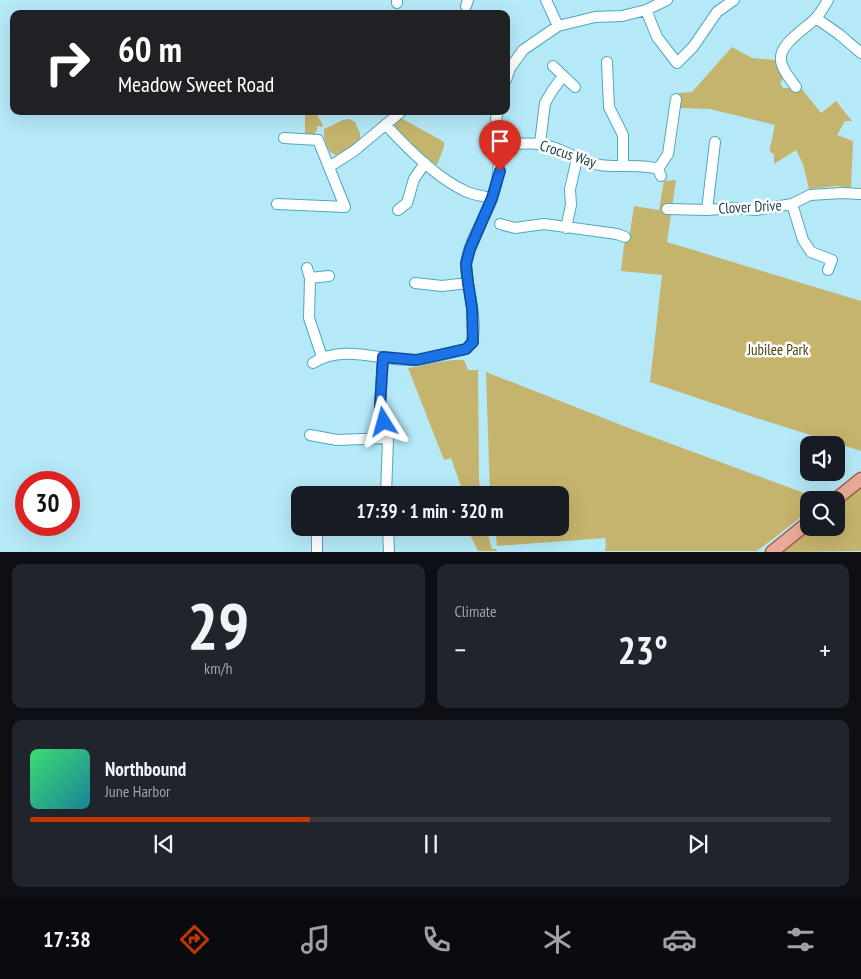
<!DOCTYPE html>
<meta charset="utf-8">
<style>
:root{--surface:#171b24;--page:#20242c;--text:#f1f3f6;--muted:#9ea1a6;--line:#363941;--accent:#c03704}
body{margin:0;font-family:"PT Sans Narrow",sans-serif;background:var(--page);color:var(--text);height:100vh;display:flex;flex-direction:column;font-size:19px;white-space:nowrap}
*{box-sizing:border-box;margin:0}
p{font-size:16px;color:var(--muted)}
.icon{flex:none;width:28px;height:28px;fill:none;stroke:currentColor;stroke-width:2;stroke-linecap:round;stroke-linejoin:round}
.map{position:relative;height:552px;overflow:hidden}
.panel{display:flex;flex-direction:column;gap:12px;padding:12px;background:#0d0f14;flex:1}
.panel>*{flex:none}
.top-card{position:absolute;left:10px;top:10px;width:500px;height:105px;border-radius:10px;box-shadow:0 5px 20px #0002;background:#202124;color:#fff;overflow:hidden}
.tools{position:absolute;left:800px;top:436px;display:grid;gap:10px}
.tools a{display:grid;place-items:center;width:45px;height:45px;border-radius:10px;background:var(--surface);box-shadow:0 5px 20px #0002;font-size:25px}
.speed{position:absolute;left:15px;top:471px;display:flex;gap:10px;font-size:25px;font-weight:700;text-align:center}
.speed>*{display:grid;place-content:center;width:65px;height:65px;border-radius:50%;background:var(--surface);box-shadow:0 5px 20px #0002;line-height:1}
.speed .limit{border:8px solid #d22;background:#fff;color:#111}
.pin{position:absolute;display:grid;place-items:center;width:42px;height:42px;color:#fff;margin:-51px -21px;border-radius:50% 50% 50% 0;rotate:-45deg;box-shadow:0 0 5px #0007}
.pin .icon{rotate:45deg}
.me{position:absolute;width:55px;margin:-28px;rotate:352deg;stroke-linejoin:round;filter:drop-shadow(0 0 4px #0008)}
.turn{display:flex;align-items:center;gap:18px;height:105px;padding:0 25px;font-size:22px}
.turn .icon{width:65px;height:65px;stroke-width:2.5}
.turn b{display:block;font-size:35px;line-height:42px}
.big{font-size:38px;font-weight:800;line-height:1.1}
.panel .card{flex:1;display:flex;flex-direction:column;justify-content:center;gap:8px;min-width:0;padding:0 18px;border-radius:10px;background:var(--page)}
.panel .dial{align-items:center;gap:0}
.dial b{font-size:65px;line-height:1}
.song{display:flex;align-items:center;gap:15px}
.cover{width:60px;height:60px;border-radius:8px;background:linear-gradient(135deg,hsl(140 70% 55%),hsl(190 70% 35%))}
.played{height:5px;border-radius:2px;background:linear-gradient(90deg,var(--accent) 35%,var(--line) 35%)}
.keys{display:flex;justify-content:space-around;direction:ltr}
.heat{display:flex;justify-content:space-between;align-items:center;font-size:28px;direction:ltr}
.panel .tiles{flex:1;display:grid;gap:12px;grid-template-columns:1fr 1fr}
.card:last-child{grid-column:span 2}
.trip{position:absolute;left:291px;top:486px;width:278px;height:50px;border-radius:10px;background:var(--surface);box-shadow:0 5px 20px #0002;font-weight:800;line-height:50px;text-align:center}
.menu{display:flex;height:80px;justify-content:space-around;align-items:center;background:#090b0e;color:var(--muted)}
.menu .icon{width:35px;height:35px}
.menu .current{color:var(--accent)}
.menu b{font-size:22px;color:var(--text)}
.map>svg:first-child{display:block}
.green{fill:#c5b46d}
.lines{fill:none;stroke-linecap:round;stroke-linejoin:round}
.minor-casing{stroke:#4ca9c0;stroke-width:12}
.major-casing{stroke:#985f4e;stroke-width:15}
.minor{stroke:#fff;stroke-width:10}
.major{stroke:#ebaa97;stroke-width:12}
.route-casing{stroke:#114b97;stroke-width:12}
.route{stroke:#1a73e8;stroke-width:9}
.labels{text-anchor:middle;stroke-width:5;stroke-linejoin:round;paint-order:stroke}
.street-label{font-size:15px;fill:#163d47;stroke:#fff}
.park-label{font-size:15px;fill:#4d4105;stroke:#fff}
</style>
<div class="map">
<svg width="861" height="552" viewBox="0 0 861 552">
<rect width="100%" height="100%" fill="#b6e9f8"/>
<path class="green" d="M732,47l20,11 23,2 3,3 6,14 -4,6 3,5h18l20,25 15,-12 16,20h-7l-8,14 16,6 -2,47 -14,-2 -28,3 -6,-25 -7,-14 -22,14v-10l-4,-2v-4l5,-23 -65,-16 -32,-1 1,-15 13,-1z
M305,111h10l8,14 -1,2 -5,-1v4l-3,5 -9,1z
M401,118l43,24v5l-7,18 -22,-15 -21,-23 1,-3z
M349,119l6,3 5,11v6c-5,4 -11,10 -16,14 -15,8 -21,-13 -20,-24l19,-9z
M676,180l-9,62 194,59v150l-111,-35 -100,-34 12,-107 -41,-4 3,-26 6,-13 4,-26 25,4 5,-29z
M453,360h11l4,10h10l1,110 2,15h-17l-13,-37 -7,2 -36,-92z
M486,372l148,58 189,70h-14v11l-52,40h-152l1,-7 -1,-6 -108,8 -2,-18h65v-33h-70z
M861,487v64l-79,1 29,-24h25v-21z
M467,528h19l6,21h4l1,2h-19z"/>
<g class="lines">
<defs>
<path id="minor" d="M546,0l12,26
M397,3v-3
M466,6l2,-6
M646,10l11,27 20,26 16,-16 24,-35 17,-12
M816,18l24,17 21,18
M607,62l2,45 14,28v31
M553,66l22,21
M506,80l4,-12 13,-18 35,-24 37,-9 27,-1 24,-6 21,-10
M796,87c-5,-7 -15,-19 -15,-27 -2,-16 24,-31 34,-41 5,-5 9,-12 13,-19
M386,125c20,22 50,52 77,65 8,5 20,6 29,8
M540,143l5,-40 7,-12 11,-15
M499,146c21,-3 41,-5 61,4 13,5 25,13 40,15 20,3 39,-2 58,4l3,7
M329,167l25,-16 48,-40
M658,169l10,-15 8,-55
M277,204l68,3 -27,-67 -34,-2
M792,204l11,36 8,12 21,8 -4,10
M667,209l40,1 25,-2 24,2 36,-6 18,-9 32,-2 19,1
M398,210l9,-7 7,-24 11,-16
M707,210l8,-68
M500,224l15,4 29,-4 73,10 8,3
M566,228l5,-23 -1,-16 7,-30
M307,268l3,10
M415,283l27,3 26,-3
M322,357l-13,-39 1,-40 19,-2
M383,357l-3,49 8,32 -2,57
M313,363c32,-20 68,-1 103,-3 16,-1 34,-8 50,-11 18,-13 -1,-65 0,-86 3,-22 18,-43 26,-64 10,-27 7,-51 4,-80l2,-8
M310,435l27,5 51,-2
M317,528v24
M388,528l1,24"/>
<path id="major" d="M835,500l26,-21
M772,552l37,-30"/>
</defs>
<use href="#minor" class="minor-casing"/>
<use href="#major" class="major-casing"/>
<use href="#minor" class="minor"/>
<use href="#major" class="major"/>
</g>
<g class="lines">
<defs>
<path id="route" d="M384,422l-4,-16 3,-49 33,3 50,-11 7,-7 -1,-34 -4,-25 -2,-19 4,-15 22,-51 8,-27"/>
</defs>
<use href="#route" class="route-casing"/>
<use href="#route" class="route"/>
</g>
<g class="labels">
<g class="street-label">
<text transform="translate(568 154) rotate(18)" y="5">Crocus Way</text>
<text transform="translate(750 207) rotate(-3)" y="5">Clover Drive</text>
</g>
<g class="park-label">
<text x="778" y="355">Jubilee Park</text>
</g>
</g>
</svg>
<div class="tools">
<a><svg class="icon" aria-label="sound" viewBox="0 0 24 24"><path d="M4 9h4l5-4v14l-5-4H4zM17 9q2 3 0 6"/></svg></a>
<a><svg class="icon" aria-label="search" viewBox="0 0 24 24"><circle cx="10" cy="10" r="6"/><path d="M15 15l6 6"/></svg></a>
</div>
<div class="speed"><div class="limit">30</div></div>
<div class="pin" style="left:500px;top:171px;background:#d93025"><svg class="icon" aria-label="arrive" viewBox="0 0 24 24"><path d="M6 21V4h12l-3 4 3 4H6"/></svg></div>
<svg class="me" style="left:384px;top:422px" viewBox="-20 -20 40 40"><path d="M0-17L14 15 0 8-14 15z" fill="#1a73e8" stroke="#fff" stroke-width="4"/></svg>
<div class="trip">17:39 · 1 min · 320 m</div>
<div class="top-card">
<div class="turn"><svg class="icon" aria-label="right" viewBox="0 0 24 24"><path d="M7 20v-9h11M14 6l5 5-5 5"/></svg><div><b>60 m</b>Meadow Sweet Road</div></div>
</div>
</div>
<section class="panel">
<div class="tiles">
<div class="card dial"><b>29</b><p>km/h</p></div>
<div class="card"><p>Climate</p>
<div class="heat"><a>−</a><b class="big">23°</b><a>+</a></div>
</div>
<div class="card">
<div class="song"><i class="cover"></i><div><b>Northbound</b><p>June Harbor</p></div></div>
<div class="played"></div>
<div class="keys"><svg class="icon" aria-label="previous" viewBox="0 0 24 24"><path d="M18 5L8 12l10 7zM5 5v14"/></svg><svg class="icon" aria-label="pause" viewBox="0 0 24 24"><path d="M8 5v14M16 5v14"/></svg><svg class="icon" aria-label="next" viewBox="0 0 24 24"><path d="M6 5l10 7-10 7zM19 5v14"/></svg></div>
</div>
</div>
</section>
<nav class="menu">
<b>17:38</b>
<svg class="icon current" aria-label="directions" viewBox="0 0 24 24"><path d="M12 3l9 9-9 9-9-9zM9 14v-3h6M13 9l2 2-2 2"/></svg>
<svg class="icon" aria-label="music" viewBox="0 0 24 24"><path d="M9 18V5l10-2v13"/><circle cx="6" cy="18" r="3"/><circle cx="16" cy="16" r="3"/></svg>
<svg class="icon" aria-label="phone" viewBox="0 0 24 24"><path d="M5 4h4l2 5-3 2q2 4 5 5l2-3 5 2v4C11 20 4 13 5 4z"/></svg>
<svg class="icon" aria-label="climate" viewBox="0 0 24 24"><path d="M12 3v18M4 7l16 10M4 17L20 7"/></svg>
<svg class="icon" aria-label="car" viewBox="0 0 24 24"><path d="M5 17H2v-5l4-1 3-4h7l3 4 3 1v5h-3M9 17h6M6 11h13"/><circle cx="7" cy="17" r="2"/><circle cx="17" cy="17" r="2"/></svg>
<svg class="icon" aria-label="filters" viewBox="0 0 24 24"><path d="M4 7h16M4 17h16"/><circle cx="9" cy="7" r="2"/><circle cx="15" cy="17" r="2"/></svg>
</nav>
